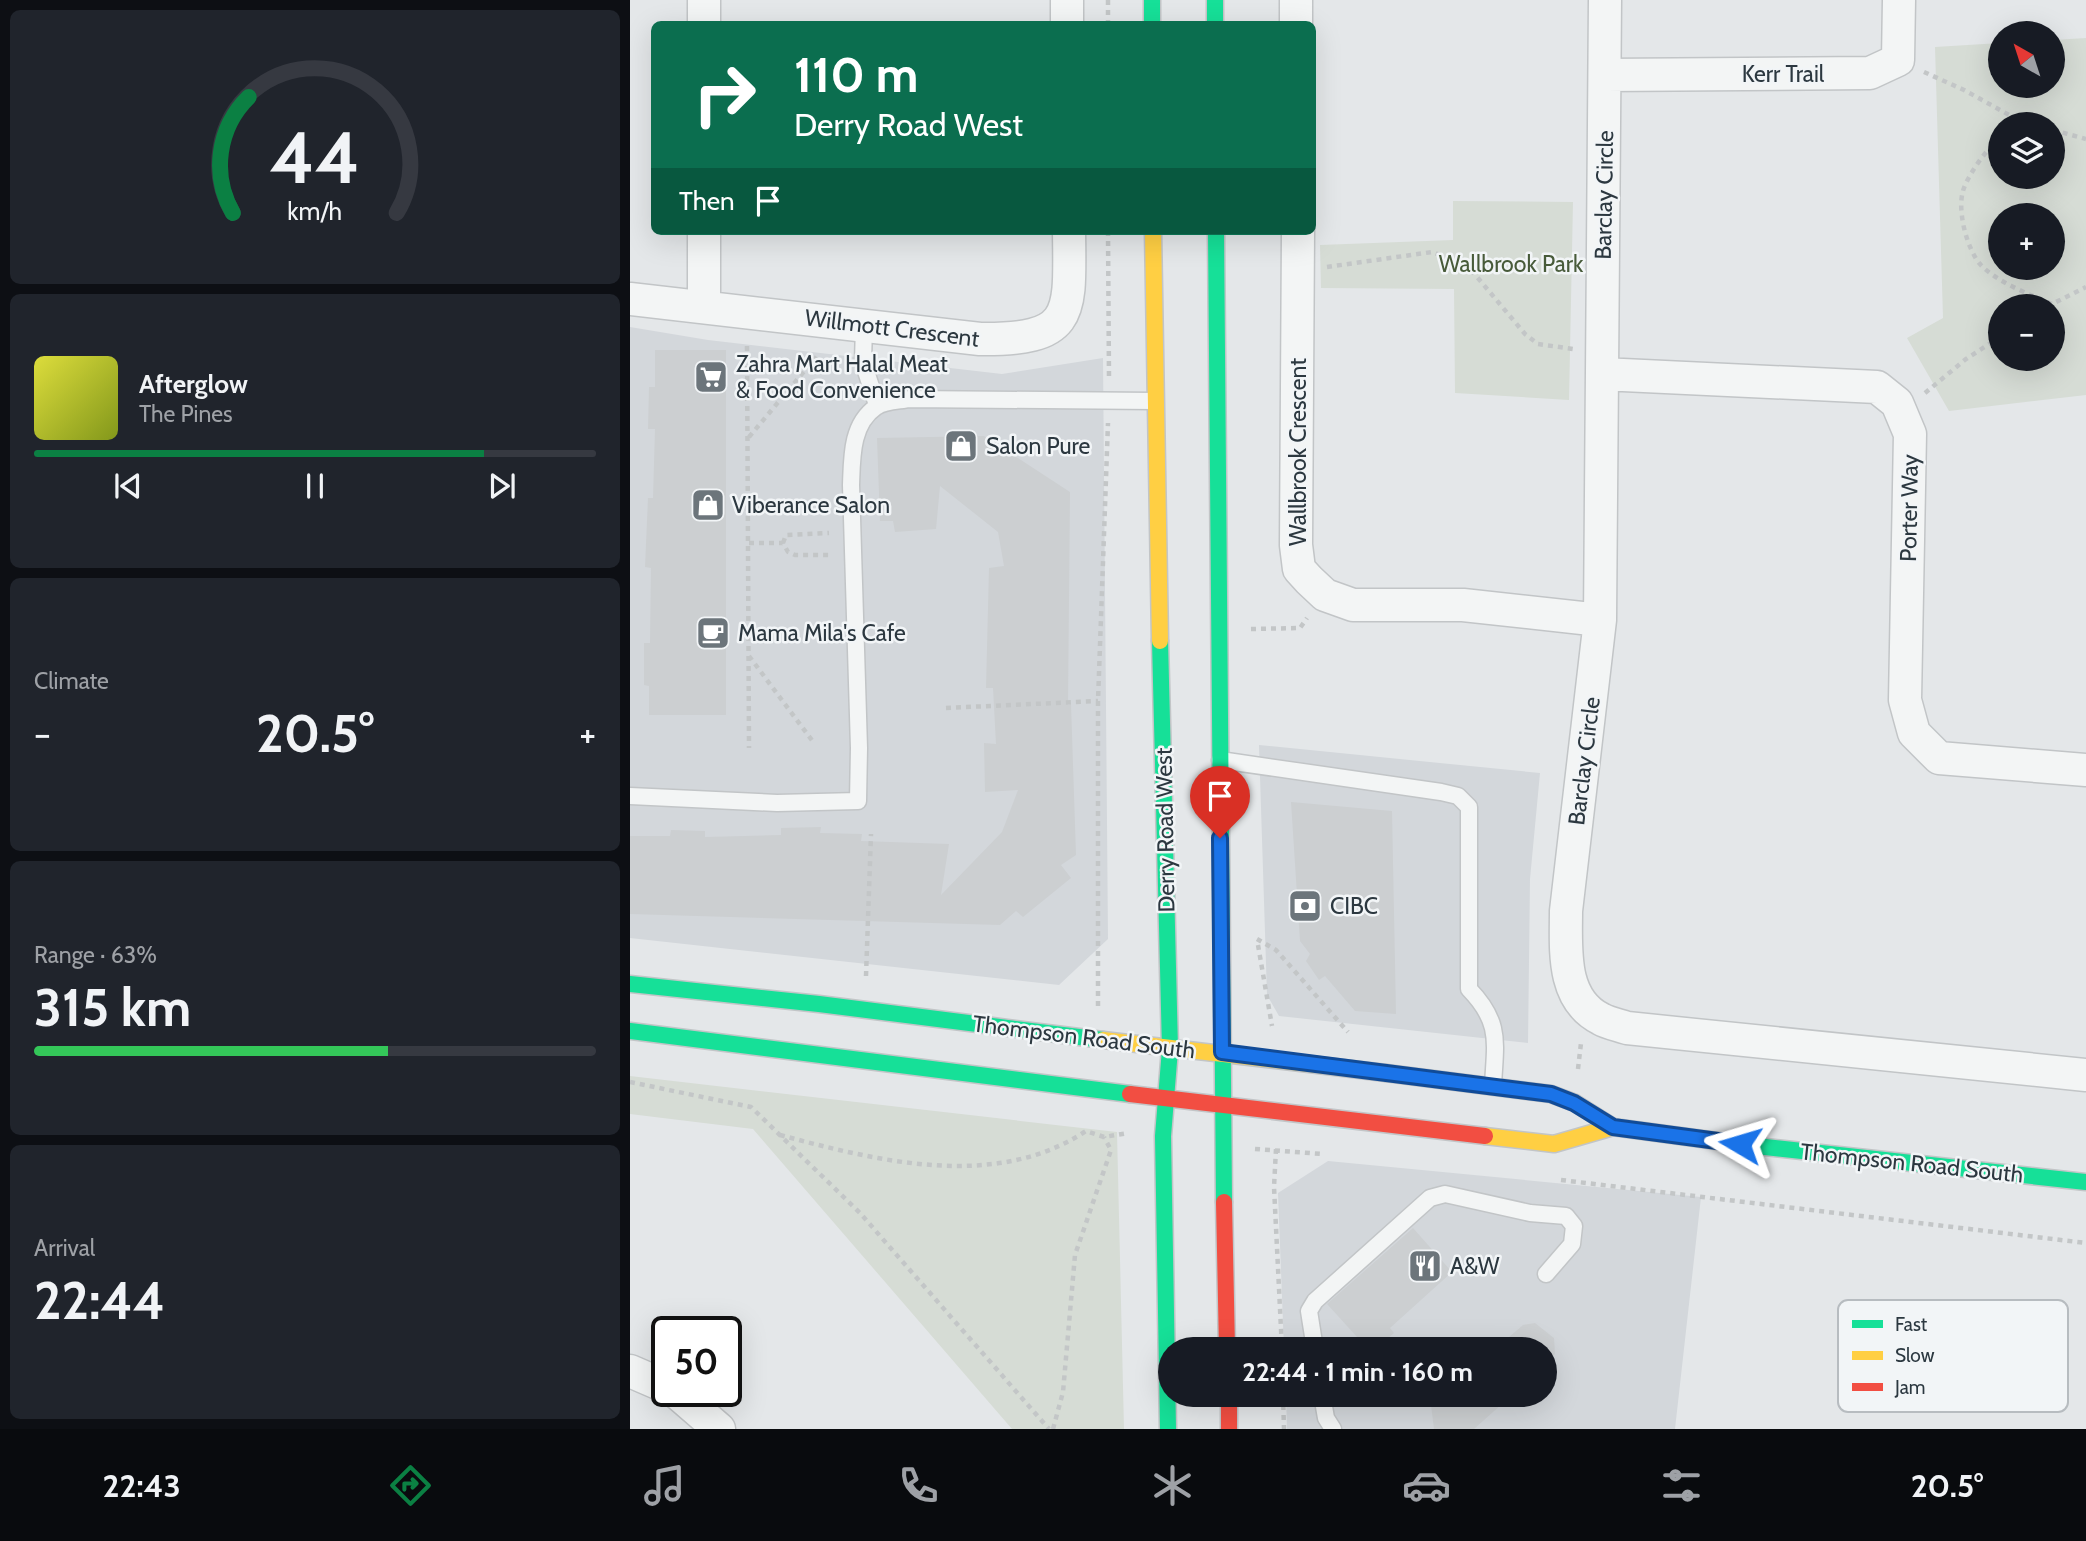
<!DOCTYPE html>
<meta charset="utf-8">
<style>
:root{--surface:#171b24;--page:#20242c;--text:#f1f3f6;--muted:#9ea1a6;--line:#363941;--accent:#0b8043}
body{margin:0;font-family:Cabin,sans-serif;background:var(--page);color:var(--text);height:100vh;display:flex;flex-direction:column;font-size:26px;white-space:nowrap}
*{box-sizing:border-box;margin:0}
p{font-size:23px;color:var(--muted)}
.icon{flex:none;width:38px;height:38px;fill:none;stroke:currentColor;stroke-width:2;stroke-linecap:round;stroke-linejoin:round}
.map{position:relative;flex:1;overflow:hidden}
.sheet{display:flex;flex-direction:column;gap:10px;padding:10px;background:#0d0f14;width:630px}
.sheet>*{flex:none}
.guide{position:absolute;left:21px;top:21px;width:665px;height:214px;border-radius:10px;box-shadow:0 7px 28px #0002;background:#0b6e4f;color:#fff;overflow:hidden}
.needle{width:46px;rotate:321deg}
.buttons{position:absolute;left:1358px;top:21px;display:grid;gap:14px}
.buttons a{display:grid;place-items:center;width:77px;height:77px;border-radius:50%;background:var(--surface);box-shadow:0 7px 28px #0002;font-size:35px}
.speed{position:absolute;left:21px;top:1316px;display:flex;gap:14px;font-size:35px;font-weight:700;text-align:center}
.speed>*{display:grid;place-content:center;width:91px;height:91px;border-radius:50%;background:var(--surface);box-shadow:0 7px 28px #0002;line-height:1}
.speed .limit{border:4px solid #111;border-radius:10px;background:#fff;color:#111}
.pin{position:absolute;display:grid;place-items:center;width:60px;height:60px;color:#fff;margin:-72px -30px;border-radius:50% 50% 50% 0;rotate:-45deg;box-shadow:0 0 7px #0007}
.pin .icon{rotate:45deg}
.me{position:absolute;width:77px;margin:-38px;rotate:277deg;stroke-linejoin:round;filter:drop-shadow(0 0 5px #0008)}
.turn{display:flex;align-items:center;gap:24px;height:147px;padding:0 28px;font-size:32px}
.turn .icon{width:91px;height:91px;stroke-width:2.5}
.turn b{display:block;font-size:49px;line-height:60px}
.then{display:flex;align-items:center;height:66px;padding:0 28px;background:#0003;gap:14px;font-size:26px}
.big{font-size:52px;font-weight:700;line-height:1.1}
.sheet .card{flex:1;display:flex;flex-direction:column;justify-content:center;gap:10px;min-width:0;padding:0 24px;border-radius:10px;background:var(--page)}
.sheet .dial{align-items:center;gap:0}
.dial svg{height:182px;overflow:visible;fill:none;stroke:var(--line);stroke-width:7;stroke-linecap:round;text-anchor:middle}
.dial text{fill:var(--text);stroke:none}
.song{display:flex;align-items:center;gap:21px}
.cover{width:84px;height:84px;border-radius:10px;background:linear-gradient(135deg,hsl(60 70% 55%),hsl(70 70% 35%))}
.played{height:7px;border-radius:4px;background:linear-gradient(90deg,var(--accent) 80%,var(--line) 80%)}
.keys{display:flex;justify-content:space-around;direction:ltr}
.heat{display:flex;justify-content:space-between;align-items:center;font-size:38px;direction:ltr}
.charge{height:10px;border-radius:5px;background:linear-gradient(90deg,#34c759 63%,var(--line) 0)}
.trip{position:absolute;left:528px;top:1337px;width:399px;height:70px;border-radius:35px;background:var(--surface);box-shadow:0 7px 28px #0002;font-weight:700;line-height:70px;text-align:center}
.tab-bar{display:flex;height:112px;justify-content:space-around;align-items:center;background:#090b0e;color:var(--muted)}
.tab-bar .icon{width:49px;height:49px}
.tab-bar .active{color:var(--accent)}
.tab-bar b{font-size:32px;color:var(--text)}
main{display:flex;flex:1;min-height:0}
.map>svg:first-child{display:block}
.built{fill:#d3d7db}
.green{fill:#d6dcd5;fill-rule:evenodd}
.building{fill:#cccfd1}
.lines{fill:none;stroke-linecap:round;stroke-linejoin:round}
.lane-casing{stroke:#c2c5c7;stroke-width:19}
.street-casing{stroke:#c2c5c7;stroke-width:35}
.fast-casing{stroke:#c2c5c7;stroke-width:19}
.slow-casing{stroke:#c2c5c7;stroke-width:19}
.jam-casing{stroke:#c2c5c7;stroke-width:19}
.path{stroke:#c3c6c7;stroke-width:4.5;stroke-dasharray:5 5;stroke-linecap:butt}
.lane{stroke:#f3f5f5;stroke-width:16}
.street{stroke:#f3f5f5;stroke-width:32}
.fast{stroke:#16e098;stroke-width:16}
.slow{stroke:#ffcf43;stroke-width:16}
.jam{stroke:#f24e42;stroke-width:16}
.route-casing{stroke:#114b97;stroke-width:18}
.route{stroke:#1a73e8;stroke-width:12}
.labels{text-anchor:middle;stroke-width:5;stroke-linejoin:round;paint-order:stroke}
.street-label{font-size:23px;fill:#2c3840;stroke:#f2f5f7}
.park-label{font-size:23px;fill:#485b3a;stroke:#f2f5f7}
.poi-label{font-size:23px;fill:#2c3840;stroke:#f2f5f7;text-anchor:start}
.key{fill:#f2f5f7;stroke:#b7bcc0;stroke-width:2}
.key-label{font-size:19px;fill:#2c3840}
</style>
<main>
<section class="sheet">
<div class="card dial"><svg viewBox="0 0 100 80">
<path d="M14 69A42 42 0 1 1 86 69"/>
<path d="M14 69A42 42 0 0 1 21 18" stroke="#0b8043"/>
<text x="50" y="56" font-size="32" font-weight="700">44</text>
<text x="50" y="72" font-size="11">km/h</text>
</svg></div>
<div class="card">
<div class="song"><i class="cover"></i><div><b>Afterglow</b><p>The Pines</p></div></div>
<div class="played"></div>
<div class="keys"><svg class="icon" aria-label="previous" viewBox="0 0 24 24"><path d="M18 5L8 12l10 7zM5 5v14"/></svg><svg class="icon" aria-label="pause" viewBox="0 0 24 24"><path d="M8 5v14M16 5v14"/></svg><svg class="icon" aria-label="next" viewBox="0 0 24 24"><path d="M6 5l10 7-10 7zM19 5v14"/></svg></div>
</div>
<div class="card"><p>Climate</p>
<div class="heat"><a>−</a><b class="big">20.5°</b><a>+</a></div>
</div>
<div class="card"><p>Range · 63%</p><b class="big">315 km</b><div class="charge"></div></div>
<div class="card"><p>Arrival</p><b class="big">22:44</b></div>
</section>
<div class="map">
<svg width="1456" height="1429" viewBox="0 0 1456 1429">
<rect width="100%" height="100%" fill="#e4e7e9"/>
<path class="built" d="M0,327l78,13 294,34 101,-16 5,581 -49,46 -429,-47z
M629,745l281,28 -10,106 -2,164 -249,-27 -12,-21z
M698,1161l373,36 -26,232h-388l-1,-34h259v-46h-261l-6,-156z"/>
<path class="green" d="M1456,38v357l-137,16 -42,-73 36,-20 -8,-271 65,-4v43h53v-46zM1370,124h53v53h-53zM1370,215h53v53h-53zM1370,306h53v53h-53z
M823,201l120,1 -4,198 -114,-7 -1,-104 -133,-1 -1,-43 133,-5z
M0,1076l487,56 7,297h-112l-259,-300 -123,-15z"/>
<path class="building" d="M25,350h71v365h-77v-29l-5,-1v-42h6l1,-75 -6,-1 3,-69h5l2,-69h-7l1,-42h6z
M354,436l86,56 -2,213 3,-1 5,151 -15,10 10,13 -48,39 -7,-6 -16,14 -370,-11v-78h40l1,-6 34,1v6l76,-2v-7l40,-1 -1,6 42,1 -1,7 88,3 -8,51 61,-63 16,-42 -33,2 -1,-49 12,1 -3,-56h-7l3,-120 15,-2 -6,-34 -58,-46 -4,43 -41,3 -2,-11h-13l-3,-83z
M661,802l101,9 4,203 -41,-3 -30,-35 -6,4 -13,-19 4,-7 -10,-13z
M783,1228l39,44 -62,56 4,5 -19,16h-7l-41,-45z
M905,1323l19,15 1,16 -10,11v-16h-50l28,-24z
M812,1395h70l-38,34h-40l-3,-24z"/>
<g class="lines">
<defs>
<path id="lane" d="M234,325l-1,37 14,43
M590,760l221,32 17,4 11,11v182c33,34 26,54 24,97
M0,796l147,7 81,-2 1,-53 -8,-263c1,-27 0,-61 25,-78 8,-6 24,-6 33,-8l245,2
M685,1349l-6,-38 6,-10 115,-103 15,-4 85,19 36,3 8,10 -2,18 -26,30
M692,1395l4,23 7,11"/>
<path id="street" d="M74,0v24
M437,0v24
M666,0v24
M975,0l-5,620 -34,291c0,38 -5,88 35,108 7,4 17,6 26,9l459,47
M976,75l264,-2 28,-13 1,-60
M74,231v76
M668,231l-2,314 3,24 10,11 16,15 28,10h110l137,15
M0,299l350,40c95,1 90,-24 89,-108
M972,374l275,13 20,16 13,31 -5,266 9,33 25,25 147,12
M0,1371l37,16
M45,1391l44,38"/>
<path id="fast" d="M522,0v24
M585,0v24
M586,231l8,971
M530,641l10,408 -7,87 5,293
M0,984l189,20 284,36
M0,1031l500,63
M756,1073l165,21 24,9 38,24
M1117,1145l339,37"/>
<path id="slow" d="M523,231l7,410
M473,1040l283,33
M855,1136l69,8 59,-17 134,18"/>
<path id="jam" d="M500,1094l355,42
M594,1202l3,147
M599,1395v34"/>
</defs>
<use href="#lane" class="lane-casing"/>
<use href="#street" class="street-casing"/>
<use href="#fast" class="fast-casing"/>
<use href="#slow" class="slow-casing"/>
<use href="#jam" class="jam-casing"/>
<path class="path" d="M478,0v24
M1294,72l40,18 56,31 11,3
M1423,130l33,9
M1370,138c-12,9 -33,38 -37,53 -6,20 4,58 17,73 16,18 51,31 72,40l34,-17
M478,231l1,148
M697,267l105,-15 35,13 58,69 13,10 35,5
M117,346l2,402
M1295,393l41,-34 34,-22
M119,437l68,-81
M119,543h34l5,9 7,3h38
M153,543l3,-8 43,-2
M621,629l49,-1 7,-10
M119,656l65,87
M316,708l152,-7
M627,939l19,11 72,82
M628,945l14,81
M236,976l5,-142
M468,1006v-305l10,-278
M948,1069l3,-26
M0,1082l121,25 109,106 189,216
M150,1135c98,26 215,56 306,-4l18,6 24,-4
M625,1149l68,5
M646,1149l-2,38 8,162
M931,1180l525,63
M653,1395l1,34
M423,1429l10,-37 12,-137 36,-105 -7,-13"/>
<use href="#lane" class="lane"/>
<use href="#street" class="street"/>
<use href="#fast" class="fast"/>
<use href="#slow" class="slow"/>
<use href="#jam" class="jam"/>
</g>
<g class="lines">
<defs>
<path id="route" d="M590,838l2,214 329,42 23,9 39,24 127,17"/>
</defs>
<use href="#route" class="route-casing"/>
<use href="#route" class="route"/>
</g>
<defs>
<symbol id="supermarket-square" viewBox="-11 -11 22 22"><rect x="-9" y="-9" width="18" height="18" rx="4" fill="#6c757b" stroke="#f2f5f7"/><path d="M-6-5.5h2.5l.6 2H6L4.5 2H-2.5L-4.4-4H-6ZM-1.5 3.2a1.3 1.3 0 1 0 .1 0ZM3 3.2a1.3 1.3 0 1 0 .1 0Z" fill="#fff"/></symbol>
<symbol id="shop-square" viewBox="-11 -11 22 22"><rect x="-9" y="-9" width="18" height="18" rx="4" fill="#6c757b" stroke="#f2f5f7"/><path d="M-5-2.5h2.3a2.7 3.5 0 0 1 5.4 0H5L5.5 6h-11ZM-1.5-2.5h3a1.5 2.3 0 0 0-3 0Z" fill="#fff"/></symbol>
<symbol id="cafe-square" viewBox="-11 -11 22 22"><rect x="-9" y="-9" width="18" height="18" rx="4" fill="#6c757b" stroke="#f2f5f7"/><path d="M-5.5-4.5H6V0H3Q3 3.5 0 3.5H-2.5Q-5.5 3.5-5.5 0ZM3-3.2v2h1.7v-2ZM-6 4.5H4V6H-6Z" fill="#fff"/></symbol>
<symbol id="bank-square" viewBox="-11 -11 22 22"><rect x="-9" y="-9" width="18" height="18" rx="4" fill="#6c757b" stroke="#f2f5f7"/><path d="M-6-4H6V4H-6ZM0-2.3a2.3 2.3 0 1 0 0 4.6a2.3 2.3 0 1 0 0-4.6Z" fill="#fff"/></symbol>
<symbol id="restaurant-square" viewBox="-11 -11 22 22"><rect x="-9" y="-9" width="18" height="18" rx="4" fill="#6c757b" stroke="#f2f5f7"/><path d="M-5-6h1v4h1v-4h1v4h1v-4h1v5L-1.5 .5V6h-2V.5L-5-1ZM5-6V6H3V1.5H1.5Q1.5-4 5-6Z" fill="#fff"/></symbol>
</defs>
<g fill-rule="evenodd">
<use href="#supermarket-square" x="62" y="358" width="38" height="38"/>
<use href="#shop-square" x="312" y="427" width="38" height="38"/>
<use href="#shop-square" x="59" y="486" width="38" height="38"/>
<use href="#cafe-square" x="64" y="614" width="38" height="38"/>
<use href="#bank-square" x="656" y="887" width="38" height="38"/>
<use href="#restaurant-square" x="776" y="1247" width="38" height="38"/>
</g>
<g class="labels">
<g class="street-label">
<text x="1153" y="82">Kerr Trail</text>
<text transform="translate(974 195) rotate(-89)" y="8">Barclay Circle</text>
<text transform="translate(262 328) rotate(7)" y="8">Willmott Crescent</text>
<text transform="translate(668 452) rotate(-90)" y="8">Wallbrook Crescent</text>
<text transform="translate(1279 508) rotate(-89)" y="8">Porter Way</text>
<text transform="translate(954 761) rotate(-83)" y="8">Barclay Circle</text>
<text transform="translate(535 830) rotate(-91)" y="8">Derry Road West</text>
<text transform="translate(454 1037) rotate(7)" y="8">Thompson Road South</text>
<text transform="translate(1282 1163) rotate(6)" y="8">Thompson Road South</text>
</g>
<g class="park-label">
<text x="881" y="272">Wallbrook Park</text>
</g>
<g class="poi-label">
<text x="106" y="372">Zahra Mart Halal Meat<tspan x="106" dy="26">&amp; Food Convenience</tspan></text>
<text x="356" y="454">Salon Pure</text>
<text x="102" y="513">Viberance Salon</text>
<text x="108" y="641">Mama Mila's Cafe</text>
<text x="700" y="914">CIBC</text>
<text x="820" y="1274">A&amp;W</text>
</g>
</g>
<rect x="1208" y="1300" width="230" height="112" rx="10" class="key"/>
<rect x="1222" y="1320" width="31" height="8" fill="#16e098"/>
<rect x="1222" y="1351" width="31" height="9" fill="#ffcf43"/>
<rect x="1222" y="1383" width="31" height="8" fill="#f24e42"/>
<g class="key-label">
<text x="1265" y="1331">Fast</text>
<text x="1265" y="1362">Slow</text>
<text x="1265" y="1394">Jam</text>
</g>
</svg>
<div class="buttons">
<a><svg class="needle" viewBox="-14 -14 28 28"><path d="M0-13l5 13h-10z" fill="#e53935"/><path d="M0 13l5-13h-10z" fill="#9ea1a6"/></svg></a>
<a><svg class="icon" aria-label="layers" viewBox="0 0 24 24"><path d="M12 4l9 5-9 5-9-5zM3 14l9 5 9-5"/></svg></a>
<a>+</a>
<a>−</a>
</div>
<div class="speed"><div class="limit">50</div></div>
<div class="pin" style="left:590px;top:838px;background:#d93025"><svg class="icon" aria-label="arrive" viewBox="0 0 24 24"><path d="M6 21V4h12l-3 4 3 4H6"/></svg></div>
<svg class="me" style="left:1110px;top:1144px" viewBox="-20 -20 40 40"><path d="M0-17L14 15 0 8-14 15z" fill="#1a73e8" stroke="#fff" stroke-width="4"/></svg>
<div class="trip">22:44 · 1 min · 160 m</div>
<div class="guide">
<div class="turn"><svg class="icon" aria-label="right" viewBox="0 0 24 24"><path d="M7 20v-9h11M14 6l5 5-5 5"/></svg><div><b>110 m</b>Derry Road West</div></div>
<div class="then">Then<svg class="icon" aria-label="arrive" viewBox="0 0 24 24"><path d="M6 21V4h12l-3 4 3 4H6"/></svg></div>
</div>
</div>
</main>
<nav class="tab-bar">
<b>22:43</b>
<svg class="icon active" aria-label="directions" viewBox="0 0 24 24"><path d="M12 3l9 9-9 9-9-9zM9 14v-3h6M13 9l2 2-2 2"/></svg>
<svg class="icon" aria-label="music" viewBox="0 0 24 24"><path d="M9 18V5l10-2v13"/><circle cx="6" cy="18" r="3"/><circle cx="16" cy="16" r="3"/></svg>
<svg class="icon" aria-label="phone" viewBox="0 0 24 24"><path d="M5 4h4l2 5-3 2q2 4 5 5l2-3 5 2v4C11 20 4 13 5 4z"/></svg>
<svg class="icon" aria-label="climate" viewBox="0 0 24 24"><path d="M12 3v18M4 7l16 10M4 17L20 7"/></svg>
<svg class="icon" aria-label="car" viewBox="0 0 24 24"><path d="M5 17H2v-5l4-1 3-4h7l3 4 3 1v5h-3M9 17h6M6 11h13"/><circle cx="7" cy="17" r="2"/><circle cx="17" cy="17" r="2"/></svg>
<svg class="icon" aria-label="filters" viewBox="0 0 24 24"><path d="M4 7h16M4 17h16"/><circle cx="9" cy="7" r="2"/><circle cx="15" cy="17" r="2"/></svg>
<b>20.5°</b>
</nav>
